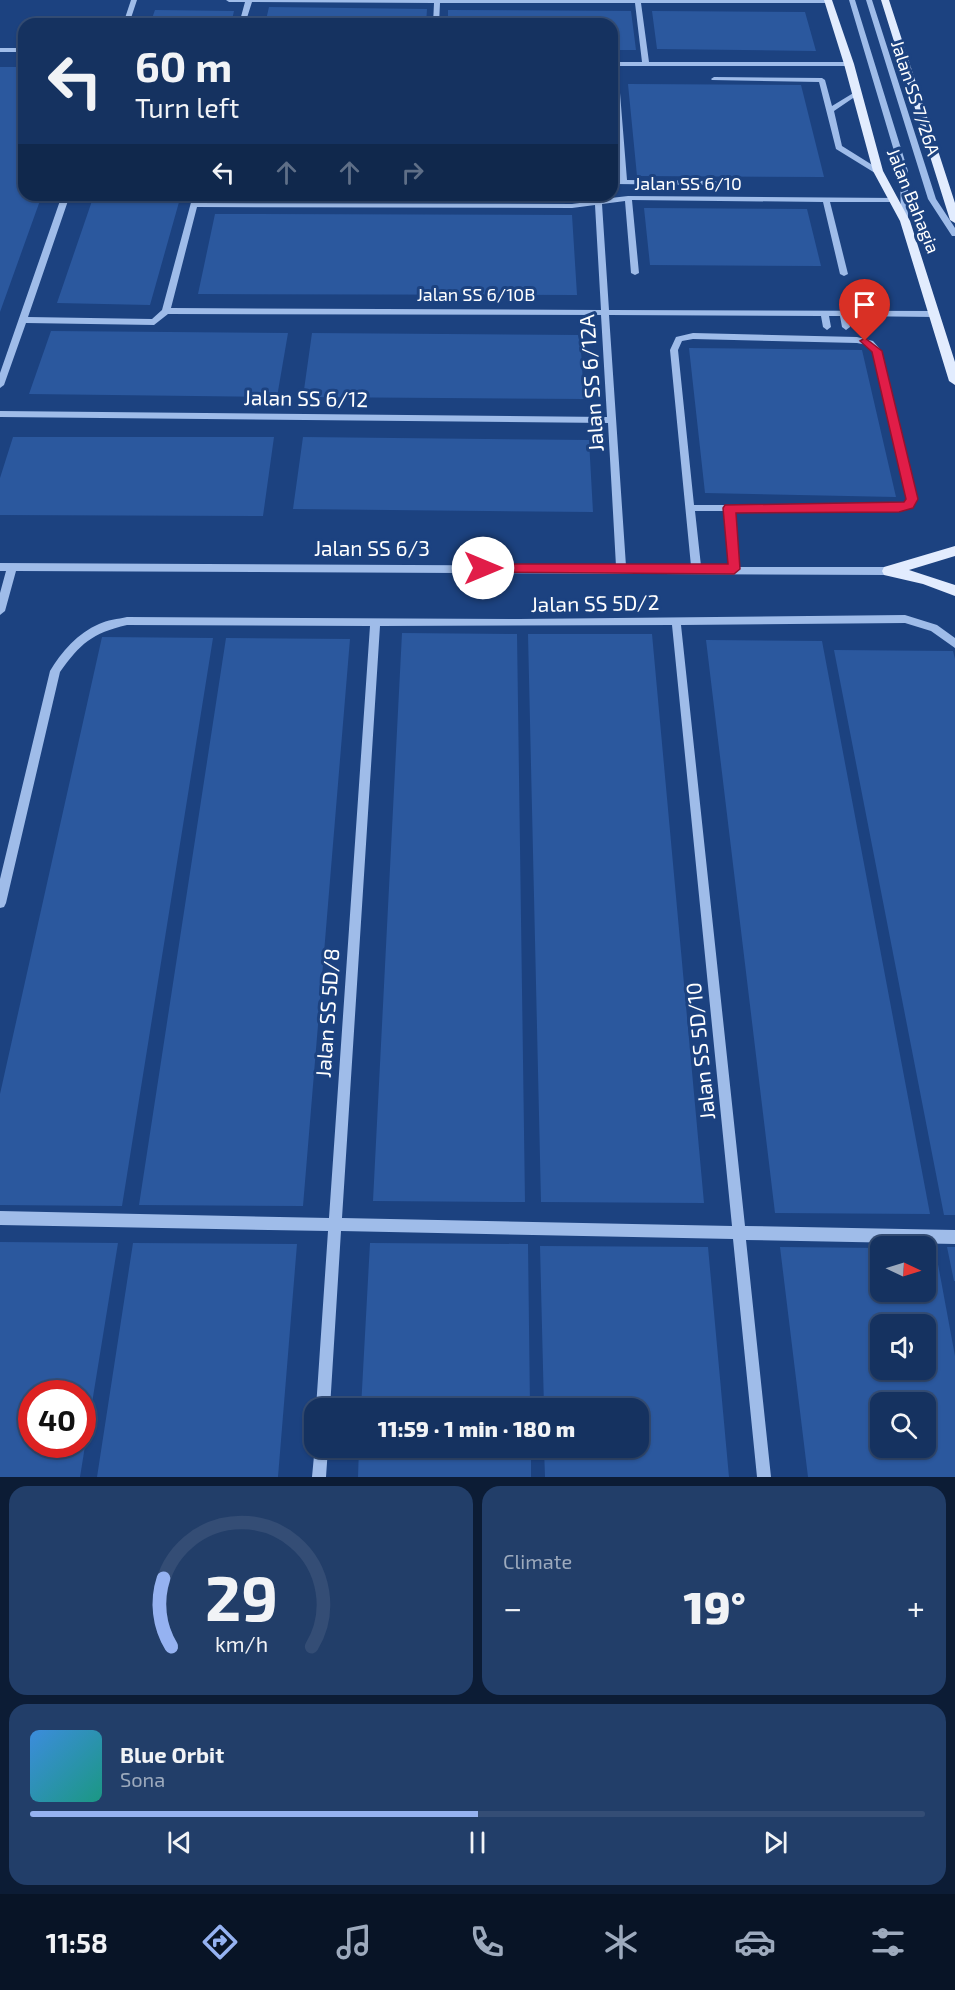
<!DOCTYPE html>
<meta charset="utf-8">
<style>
:root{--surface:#153260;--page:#223e69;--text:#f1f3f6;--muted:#9daabd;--line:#344d75;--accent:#95b2f1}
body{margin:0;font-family:"Exo 2",sans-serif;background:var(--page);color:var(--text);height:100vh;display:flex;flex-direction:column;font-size:22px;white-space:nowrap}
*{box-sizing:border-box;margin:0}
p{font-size:20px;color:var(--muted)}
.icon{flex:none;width:33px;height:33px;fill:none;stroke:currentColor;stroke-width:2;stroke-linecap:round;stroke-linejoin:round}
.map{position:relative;height:1477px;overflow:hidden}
.drawer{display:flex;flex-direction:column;gap:9px;padding:9px;background:#0c1c35;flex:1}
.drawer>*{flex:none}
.banner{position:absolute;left:18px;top:18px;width:600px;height:183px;border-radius:18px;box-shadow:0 2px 4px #0004,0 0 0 2px var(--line);background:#153260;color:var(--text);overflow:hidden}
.needle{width:39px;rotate:94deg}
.fabs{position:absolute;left:870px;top:1236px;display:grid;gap:12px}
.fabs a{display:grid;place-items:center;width:66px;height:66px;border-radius:12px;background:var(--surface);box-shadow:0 2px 4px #0004,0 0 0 2px var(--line);font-size:30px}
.speed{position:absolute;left:18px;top:1380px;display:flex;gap:12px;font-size:30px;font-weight:700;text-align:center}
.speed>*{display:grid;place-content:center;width:78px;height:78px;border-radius:50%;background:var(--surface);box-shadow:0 2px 4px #0004,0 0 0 2px var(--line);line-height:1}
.speed .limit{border:9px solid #d22;background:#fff;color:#111}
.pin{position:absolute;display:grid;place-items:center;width:51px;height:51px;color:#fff;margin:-62px -26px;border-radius:50% 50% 50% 0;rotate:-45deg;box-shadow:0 0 6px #0007}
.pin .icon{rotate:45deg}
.me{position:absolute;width:66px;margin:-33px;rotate:90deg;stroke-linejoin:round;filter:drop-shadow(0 0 4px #0008)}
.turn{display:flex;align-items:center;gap:21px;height:126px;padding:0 18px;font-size:27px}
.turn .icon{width:78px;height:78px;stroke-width:2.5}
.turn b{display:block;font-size:42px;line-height:51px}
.lanes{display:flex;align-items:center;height:57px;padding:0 18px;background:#0003;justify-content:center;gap:30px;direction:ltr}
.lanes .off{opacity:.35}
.big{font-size:45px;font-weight:800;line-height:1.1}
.drawer .card{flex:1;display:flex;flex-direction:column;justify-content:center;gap:9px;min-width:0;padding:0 21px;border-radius:18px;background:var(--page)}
.drawer .dial{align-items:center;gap:0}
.dial svg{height:156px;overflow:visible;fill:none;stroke:var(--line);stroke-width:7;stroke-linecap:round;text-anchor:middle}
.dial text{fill:var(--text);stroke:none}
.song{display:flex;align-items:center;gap:18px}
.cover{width:72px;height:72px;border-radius:9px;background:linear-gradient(135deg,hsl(210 70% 55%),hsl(170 70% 35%))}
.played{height:6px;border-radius:3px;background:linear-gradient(90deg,var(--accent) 50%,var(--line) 50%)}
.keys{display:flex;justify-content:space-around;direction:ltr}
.heat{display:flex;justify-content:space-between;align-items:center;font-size:33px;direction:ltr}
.drawer .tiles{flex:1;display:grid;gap:9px;grid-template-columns:1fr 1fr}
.card:last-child{grid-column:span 2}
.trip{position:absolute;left:304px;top:1398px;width:345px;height:60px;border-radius:18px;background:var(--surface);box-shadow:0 2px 4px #0004,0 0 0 2px var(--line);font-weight:800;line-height:60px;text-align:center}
.tabs{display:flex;height:96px;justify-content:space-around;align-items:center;background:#081426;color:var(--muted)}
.tabs .icon{width:42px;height:42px}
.tabs .active{color:var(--accent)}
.tabs b{font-size:27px;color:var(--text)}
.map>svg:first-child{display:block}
.building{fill:#2b589e;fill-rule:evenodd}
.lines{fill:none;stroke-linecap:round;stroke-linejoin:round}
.minor{fill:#9fbce9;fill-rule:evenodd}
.major{fill:#e2ecfe;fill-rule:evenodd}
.route{fill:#e11d48;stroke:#92132f;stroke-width:1.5}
.labels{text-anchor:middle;stroke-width:6;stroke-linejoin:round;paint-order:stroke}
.far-street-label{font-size:18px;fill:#fff;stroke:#1c4280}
.street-label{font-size:21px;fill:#fff;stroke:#1c4280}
</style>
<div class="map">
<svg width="955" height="1477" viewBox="0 0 955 1477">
<rect width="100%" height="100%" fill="#1c4280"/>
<path class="building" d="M269,7l158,2 -1,15h-161z
M155,10l79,1 -3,13h-81z
M448,10l183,1 5,39h-24v-26h-164z
M652,11l153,1 11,39 -159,-2z
M0,67h24v128h18l-42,117z
M628,84l173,1 23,92 -187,-1z
M94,195h87l-31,110 -93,-2z
M644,208l163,1 14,57 -171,-1z
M215,214l357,1 5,80 -379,-1z
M51,331l237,2 -11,64 -248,-3z
M312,333l268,2 4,64 -281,-2z
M689,348l173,2 34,147 -191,-4z
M13,437h261l-11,79 -263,-1v-37z
M303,437l286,3 4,72 -300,-3z
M402,633l115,1 8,568 -152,-1z
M528,634h124l52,569 -163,-1z
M102,637l111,1 -91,568 -122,-1v-111z
M226,638l124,1 -47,567 -164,-1z
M706,640l116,1 108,573 -155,-1z
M834,650l119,1 2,8v556h-11z
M0,1242l118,1 -38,234h-80zM32,1394h50v50h-50z
M133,1243l164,1 -19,233h-181z
M370,1243l158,1 2,164h-169z
M540,1246l168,1 21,230h-184l-1,-29h95v-40h-95z
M780,1247l100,1v44h46v-44h9l20,108v121h-147zM880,1324h46v46h-46zM880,1402h46v46h-46z
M947,1247h8v34h-1z
M359,1448h172v29h-173z"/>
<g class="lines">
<path class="minor" d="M131,0h6l-8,24h-6z
M226,0h602l3,2 -1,1h-189l8,59h200l3,2 -3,2h-237v-4h30l-7,-59h-195l-1,21h-6l1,-21 -182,-1 -7,22h-6l6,-22h-16z
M849,0h6l53,171v52l-7,-2 -1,-50z
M866,0h6l64,199 19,29v8h-3l-24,-37z
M0,48h24v4h-24z
M714,77l108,1 3,2 7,26 23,-14h4v2l-25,17 8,35 40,25 -7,2 -39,-24 -17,-67 -107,-2 -1,-1z
M612,91l8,2 7,87 88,1 4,2 -1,2 -106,-1v-4h8l-6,-85h-2z
M62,195h8l-42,122 124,2 10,-9 31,-115h8l-2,8 373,1 23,-3 -1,-6h8v4l26,-3 269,2v4h-67l18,72 -4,2 -4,-2 -17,-72 -191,-2 7,73 -4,2 -4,-2 -6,-72 -23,3 7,106 326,1 4,3 -4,3 -87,-1 2,11 -4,3 -4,-3 -2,-11h-11l2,11 -4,3 -4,-3 -2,-11 -212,-1 17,251h65l-21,-216 6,-13 17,-4 164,4 16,4 7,8 37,152 -5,6 -13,4h-165l5,56h150l5,4 -5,4 -873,-4 -11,40 -5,4v-22l6,-22h-6v-8l616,3 -8,-143 -608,-6v-6l607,6 -6,-102 -433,-1 -14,11 -128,-2 -22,62 -4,3v-15zM595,205l6,105 -430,-2 26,-101 375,1zM693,339l164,4 10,2 6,7 34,149 -8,4h-205l-16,-155 4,-9zM695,511h30l4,56 -28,-1z
M905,615l32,10 18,13v10l-24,-17 -26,-8 -224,2 64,601 210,4v14l-209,-4 25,237h-14l-24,-238 -392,-8 -11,177h-14l12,-177 -328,-6v-14l329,7 41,-592 -243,-1c-35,8 -47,19 -67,47l-54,231 -2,4 -4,1v-29l50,-208c11,-19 28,-38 49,-47 8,-4 19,-5 28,-7l392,2zM672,625l60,601 -390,-8 38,-592z
M315,1445v3h13l-2,29h-14z"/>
<path class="major" d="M824,0h8l22,64 29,107 27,50 45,141v23l-6,-4 -49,-160 -27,-50 -29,-107z
M881,0h8l66,203v20l-5,-3z
M955,546v10l-46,14 46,15v11l-32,-12 -39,-9 -2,-4 2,-4z"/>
</g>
<path class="route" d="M865,338l17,13 36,148 -5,9 -14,4 -163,1 4,56 -6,5 -255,-2 -2,-4 6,-4h245l-5,-56 2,-3 179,-3 2,-3 -34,-147 -12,-11z"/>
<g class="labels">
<g class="far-street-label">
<text transform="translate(915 98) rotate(72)" y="6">Jalan SS 7/26A</text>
<text x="688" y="190">Jalan SS 6/10</text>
<text transform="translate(913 201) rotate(68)" y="6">Jalan Bahagia</text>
<text x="476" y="301">Jalan SS 6/10B</text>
</g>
<g class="street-label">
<text transform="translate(592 383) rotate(-94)" y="7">Jalan SS 6/12A</text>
<text transform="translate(306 399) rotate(1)" y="7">Jalan SS 6/12</text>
<text x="372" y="556">Jalan SS 6/3</text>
<text transform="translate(595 604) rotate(-1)" y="7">Jalan SS 5D/2</text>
<text transform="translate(328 1013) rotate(-86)" y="7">Jalan SS 5D/8</text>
<text transform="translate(701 1051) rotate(-96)" y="7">Jalan SS 5D/10</text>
</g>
</g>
</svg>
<div class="fabs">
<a><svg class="needle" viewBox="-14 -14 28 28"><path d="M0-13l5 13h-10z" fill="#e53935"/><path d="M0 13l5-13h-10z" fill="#9daabd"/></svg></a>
<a><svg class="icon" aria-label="sound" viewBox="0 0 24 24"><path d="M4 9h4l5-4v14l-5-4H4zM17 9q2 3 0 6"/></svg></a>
<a><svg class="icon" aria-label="search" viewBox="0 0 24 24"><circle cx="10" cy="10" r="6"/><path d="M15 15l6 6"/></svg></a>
</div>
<div class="speed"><div class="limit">40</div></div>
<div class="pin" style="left:865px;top:341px;background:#d93025"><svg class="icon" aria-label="arrive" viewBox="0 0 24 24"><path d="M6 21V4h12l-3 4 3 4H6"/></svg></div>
<svg class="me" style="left:483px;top:568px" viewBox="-20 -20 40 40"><circle r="19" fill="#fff"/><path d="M0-13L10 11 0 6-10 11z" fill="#e11d48"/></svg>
<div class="trip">11:59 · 1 min · 180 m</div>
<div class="banner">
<div class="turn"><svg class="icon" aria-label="left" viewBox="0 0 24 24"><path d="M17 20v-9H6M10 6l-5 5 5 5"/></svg><div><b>60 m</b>Turn left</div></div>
<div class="lanes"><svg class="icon" aria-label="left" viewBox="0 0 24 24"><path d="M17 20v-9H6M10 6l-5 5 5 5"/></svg><svg class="icon off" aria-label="ahead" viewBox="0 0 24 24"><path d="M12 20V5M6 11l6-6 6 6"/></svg><svg class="icon off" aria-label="ahead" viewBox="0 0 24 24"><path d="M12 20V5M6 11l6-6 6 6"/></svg><svg class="icon off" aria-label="right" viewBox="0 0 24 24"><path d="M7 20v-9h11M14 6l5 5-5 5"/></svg></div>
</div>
</div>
<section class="drawer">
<div class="tiles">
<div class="card dial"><svg viewBox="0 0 100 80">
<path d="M14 69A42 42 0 1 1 86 69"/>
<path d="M14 69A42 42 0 0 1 10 34" stroke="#95b2f1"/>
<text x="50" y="56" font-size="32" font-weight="700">29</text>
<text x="50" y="72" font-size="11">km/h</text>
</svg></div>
<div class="card"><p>Climate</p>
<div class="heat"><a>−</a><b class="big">19°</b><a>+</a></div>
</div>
<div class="card">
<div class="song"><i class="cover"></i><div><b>Blue Orbit</b><p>Sona</p></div></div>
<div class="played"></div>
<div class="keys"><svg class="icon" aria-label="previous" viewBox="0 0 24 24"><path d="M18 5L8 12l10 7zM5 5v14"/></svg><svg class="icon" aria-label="pause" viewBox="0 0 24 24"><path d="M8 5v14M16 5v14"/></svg><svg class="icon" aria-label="next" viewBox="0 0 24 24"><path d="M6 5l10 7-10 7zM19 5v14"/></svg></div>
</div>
</div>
</section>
<nav class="tabs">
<b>11:58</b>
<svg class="icon active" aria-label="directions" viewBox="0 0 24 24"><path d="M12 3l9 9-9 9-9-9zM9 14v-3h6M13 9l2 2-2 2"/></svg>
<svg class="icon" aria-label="music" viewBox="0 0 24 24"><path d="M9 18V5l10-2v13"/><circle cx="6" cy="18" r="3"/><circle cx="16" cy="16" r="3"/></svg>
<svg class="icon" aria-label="phone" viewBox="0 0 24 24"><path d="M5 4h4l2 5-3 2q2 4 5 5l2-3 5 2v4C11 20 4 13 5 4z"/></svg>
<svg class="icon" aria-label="climate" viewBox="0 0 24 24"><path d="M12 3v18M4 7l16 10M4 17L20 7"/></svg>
<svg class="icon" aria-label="car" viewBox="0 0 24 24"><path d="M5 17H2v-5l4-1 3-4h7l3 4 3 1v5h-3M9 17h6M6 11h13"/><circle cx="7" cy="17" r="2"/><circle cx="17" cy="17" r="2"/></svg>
<svg class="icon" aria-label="filters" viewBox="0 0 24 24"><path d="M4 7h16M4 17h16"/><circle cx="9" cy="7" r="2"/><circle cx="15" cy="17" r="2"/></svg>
</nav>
